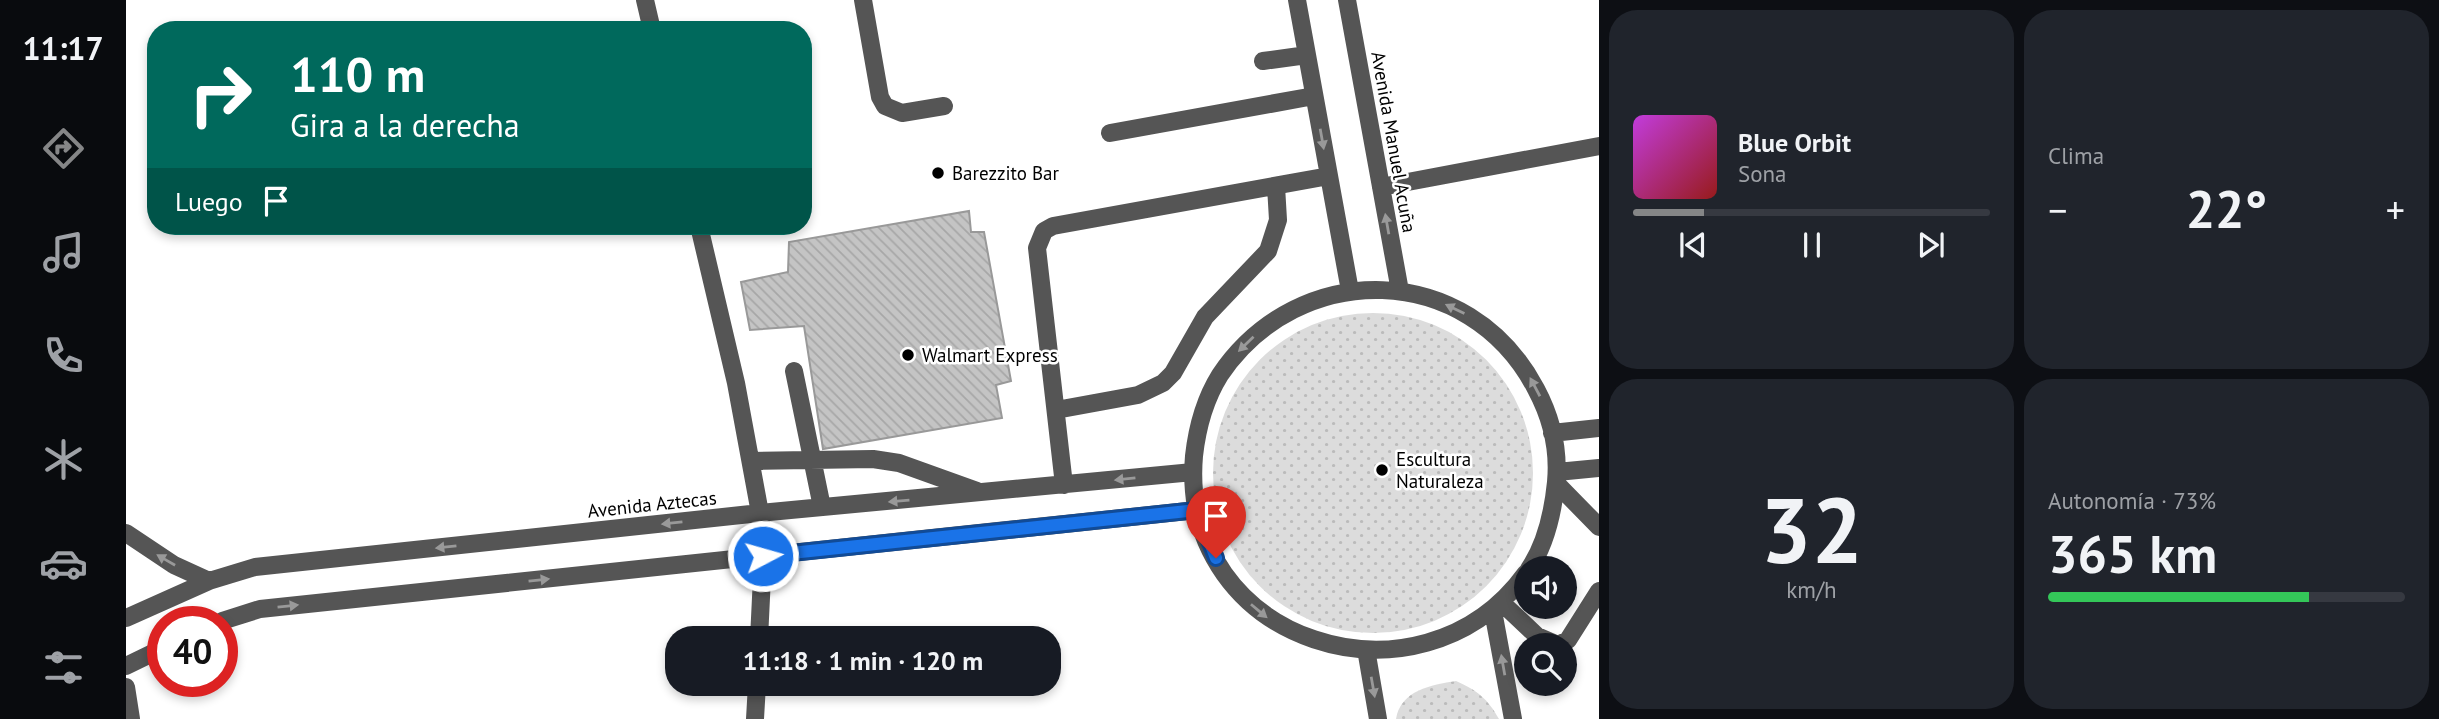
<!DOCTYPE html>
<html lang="es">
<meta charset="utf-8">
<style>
:root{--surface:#171b24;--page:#20242c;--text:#f1f3f6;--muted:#9ea1a6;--line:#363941;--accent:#858687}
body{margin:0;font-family:"PT Sans",sans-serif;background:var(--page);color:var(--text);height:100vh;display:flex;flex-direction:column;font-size:26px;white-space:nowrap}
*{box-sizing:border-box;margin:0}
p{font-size:23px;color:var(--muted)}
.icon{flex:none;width:38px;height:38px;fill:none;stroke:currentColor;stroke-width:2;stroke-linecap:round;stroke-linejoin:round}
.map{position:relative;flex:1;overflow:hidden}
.drawer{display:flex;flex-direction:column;gap:10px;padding:10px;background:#0d0f14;width:840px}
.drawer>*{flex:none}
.top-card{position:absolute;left:21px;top:21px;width:665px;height:214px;border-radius:28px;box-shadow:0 4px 10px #0003;background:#00695c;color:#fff;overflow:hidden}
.controls{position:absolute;left:1388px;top:556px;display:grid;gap:14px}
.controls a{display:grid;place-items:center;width:63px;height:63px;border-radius:50%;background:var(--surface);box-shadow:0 4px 10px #0003;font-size:35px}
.speed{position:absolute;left:21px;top:606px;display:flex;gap:14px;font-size:35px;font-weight:700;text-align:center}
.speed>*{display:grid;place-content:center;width:91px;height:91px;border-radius:50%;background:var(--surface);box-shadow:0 4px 10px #0003;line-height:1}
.speed .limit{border:10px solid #d22;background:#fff;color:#111}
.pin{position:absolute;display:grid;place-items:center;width:60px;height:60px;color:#fff;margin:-72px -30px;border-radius:50% 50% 50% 0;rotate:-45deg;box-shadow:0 0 7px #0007}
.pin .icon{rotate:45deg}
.me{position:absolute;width:77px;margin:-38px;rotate:84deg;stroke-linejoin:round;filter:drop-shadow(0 0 5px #0008)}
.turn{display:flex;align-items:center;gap:24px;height:147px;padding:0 28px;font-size:32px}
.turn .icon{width:91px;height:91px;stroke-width:2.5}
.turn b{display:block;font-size:49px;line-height:60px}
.then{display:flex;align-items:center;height:66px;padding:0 28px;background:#0003;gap:14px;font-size:26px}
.big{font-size:52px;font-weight:700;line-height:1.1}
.drawer .card{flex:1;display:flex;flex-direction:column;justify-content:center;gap:10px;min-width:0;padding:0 24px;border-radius:28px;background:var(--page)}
.drawer .dial{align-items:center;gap:0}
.dial b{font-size:91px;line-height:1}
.song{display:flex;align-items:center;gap:21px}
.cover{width:84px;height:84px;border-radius:10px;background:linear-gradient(135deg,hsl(290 70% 55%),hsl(0 70% 35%))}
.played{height:7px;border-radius:4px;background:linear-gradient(90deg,var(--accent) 20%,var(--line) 20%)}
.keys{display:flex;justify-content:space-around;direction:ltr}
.heat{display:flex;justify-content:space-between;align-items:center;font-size:38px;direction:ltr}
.charge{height:10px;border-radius:5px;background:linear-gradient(90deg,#34c759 73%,var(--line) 0)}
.drawer .tiles{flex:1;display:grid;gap:10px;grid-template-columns:repeat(2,1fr)}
.trip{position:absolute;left:539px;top:626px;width:396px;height:70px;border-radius:28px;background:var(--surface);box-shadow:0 4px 10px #0003;font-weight:700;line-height:70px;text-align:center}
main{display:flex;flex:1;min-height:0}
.dock{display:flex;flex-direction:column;width:126px;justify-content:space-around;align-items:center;background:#090b0e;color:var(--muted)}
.dock .icon{width:49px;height:49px}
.dock .current{color:var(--accent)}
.dock b{font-size:32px;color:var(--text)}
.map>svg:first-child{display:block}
.park{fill:url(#park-dots)}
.building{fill:url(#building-back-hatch);stroke:#999;stroke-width:2}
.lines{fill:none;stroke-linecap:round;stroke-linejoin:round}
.minor{stroke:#555;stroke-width:18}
.oneway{fill:#999}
.route-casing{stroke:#114b97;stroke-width:18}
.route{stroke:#1a73e8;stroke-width:12}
.poi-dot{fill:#000;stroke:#fff;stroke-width:2.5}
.labels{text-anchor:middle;stroke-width:5;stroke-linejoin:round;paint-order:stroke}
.street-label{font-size:19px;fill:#000;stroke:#fff}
.poi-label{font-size:19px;fill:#000;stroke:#fff;text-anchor:start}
</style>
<main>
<nav class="dock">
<b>11:17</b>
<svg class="icon current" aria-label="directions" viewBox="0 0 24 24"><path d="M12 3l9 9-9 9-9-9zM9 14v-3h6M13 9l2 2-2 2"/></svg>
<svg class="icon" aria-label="music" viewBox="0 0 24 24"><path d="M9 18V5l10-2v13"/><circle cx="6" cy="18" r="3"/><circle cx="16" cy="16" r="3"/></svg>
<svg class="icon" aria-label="phone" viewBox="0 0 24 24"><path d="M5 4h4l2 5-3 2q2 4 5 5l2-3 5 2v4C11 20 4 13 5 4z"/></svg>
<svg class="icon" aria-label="climate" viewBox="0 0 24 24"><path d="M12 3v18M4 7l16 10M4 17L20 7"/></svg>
<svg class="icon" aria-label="car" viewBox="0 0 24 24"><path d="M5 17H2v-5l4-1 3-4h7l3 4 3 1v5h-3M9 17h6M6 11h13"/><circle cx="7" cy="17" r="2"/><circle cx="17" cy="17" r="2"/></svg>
<svg class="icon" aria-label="filters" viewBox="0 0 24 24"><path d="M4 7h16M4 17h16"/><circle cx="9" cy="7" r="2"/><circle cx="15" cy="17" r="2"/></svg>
</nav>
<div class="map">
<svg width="1473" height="719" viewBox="0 0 1473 719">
<defs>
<pattern id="park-dots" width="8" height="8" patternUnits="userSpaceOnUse" patternTransform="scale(1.75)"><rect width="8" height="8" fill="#dcdcdc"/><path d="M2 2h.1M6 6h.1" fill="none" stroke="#bbb" stroke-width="1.8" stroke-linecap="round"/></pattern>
<pattern id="building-back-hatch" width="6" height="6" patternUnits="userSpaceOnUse" patternTransform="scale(1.75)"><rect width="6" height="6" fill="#c4c4c4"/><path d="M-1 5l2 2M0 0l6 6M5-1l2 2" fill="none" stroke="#a7a7a7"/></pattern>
</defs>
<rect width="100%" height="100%" fill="#fff"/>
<path class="park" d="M1087 473a160 160 0 1 1 320 0a160 160 0 1 1-320 0Z
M1330,681c21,9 32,18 43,38h-103c5,-29 35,-34 60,-38z"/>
<path class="building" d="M843,211l2,21h13l27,149 -15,4 6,33 -179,31 -19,-123 -54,4 -9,-48 47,-10 1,-30z"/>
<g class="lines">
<path class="minor" d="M519,0l7,30
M737,0l17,97 5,9 17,7 42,-7
M1171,0l53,291
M1221,0l53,291
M1137,61l44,-6
M984,133l204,-37
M1255,187l218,-41
M573,226l37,157 24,130 3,43 -4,83
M668,371l28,136
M930,410l82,-15 25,-12 10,-10 32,-56 63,-66 10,-31 -2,-34
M1426,433l47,-5
M625,461l122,-2 26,4 78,28
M1431,472l42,-4
M1430,483l43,44
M938,485l-27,-237 7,-17 9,-5 276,-50
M0,533l48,32 35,16
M1400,573c-106,146 -348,70 -332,-117 3,-27 11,-57 26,-81 79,-117 249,-114 316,14 15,28 23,61 20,93 -3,30 -10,62 -27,87
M1376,603l35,33 21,9 10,-5 31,-49
M1367,611l20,108
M0,618l83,-37 46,-14 505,-54 433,-41
M96,621l38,-12 937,-99
M1241,655l11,64
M0,666l37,-18
M0,687l5,32
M629,719l2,-35"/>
</g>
<defs><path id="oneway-solid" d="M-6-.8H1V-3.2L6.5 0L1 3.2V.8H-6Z" transform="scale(1.75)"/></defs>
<g class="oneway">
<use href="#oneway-solid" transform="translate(1196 139) rotate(80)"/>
<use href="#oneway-solid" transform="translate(1261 224) rotate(-100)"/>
<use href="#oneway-solid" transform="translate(1329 309) rotate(-154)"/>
<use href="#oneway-solid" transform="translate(1120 344) rotate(136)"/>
<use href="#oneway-solid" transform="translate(1409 387) rotate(-118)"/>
<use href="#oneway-solid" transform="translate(999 479) rotate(174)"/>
<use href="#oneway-solid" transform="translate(773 501) rotate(175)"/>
<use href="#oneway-solid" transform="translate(546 523) rotate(174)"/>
<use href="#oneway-solid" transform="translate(320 547) rotate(174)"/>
<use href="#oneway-solid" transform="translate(40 560) rotate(-150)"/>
<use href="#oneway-solid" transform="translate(413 580) rotate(-6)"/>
<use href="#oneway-solid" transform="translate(162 606) rotate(-6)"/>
<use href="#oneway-solid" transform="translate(1133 611) rotate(40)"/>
<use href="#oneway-solid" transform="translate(1377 665) rotate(-100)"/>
<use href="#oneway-solid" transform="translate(1247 687) rotate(80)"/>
</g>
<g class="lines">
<defs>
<path id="route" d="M637,556l434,-46 19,48"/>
</defs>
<use href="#route" class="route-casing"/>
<use href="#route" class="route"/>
</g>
<g class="poi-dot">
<circle cx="812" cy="173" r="7"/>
<circle cx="782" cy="355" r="7"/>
<circle cx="1256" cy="470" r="7"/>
</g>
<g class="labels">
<g class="street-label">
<text transform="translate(1268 142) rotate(80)" y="7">Avenida Manuel Acuña</text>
<text transform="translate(526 504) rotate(-6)" y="7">Avenida Aztecas</text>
</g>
<g class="poi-label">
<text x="826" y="180">Barezzito Bar</text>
<text x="796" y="362">Walmart Express</text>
<text x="1270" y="466">Escultura<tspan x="1270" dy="22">Naturaleza</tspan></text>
</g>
</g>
</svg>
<div class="controls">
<a><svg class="icon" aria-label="sound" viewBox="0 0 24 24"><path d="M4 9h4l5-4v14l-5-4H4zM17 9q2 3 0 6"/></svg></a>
<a><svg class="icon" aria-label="search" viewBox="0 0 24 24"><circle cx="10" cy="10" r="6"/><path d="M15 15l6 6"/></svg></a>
</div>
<div class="speed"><div class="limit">40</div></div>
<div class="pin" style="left:1090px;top:558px;background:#d93025"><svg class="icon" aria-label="arrive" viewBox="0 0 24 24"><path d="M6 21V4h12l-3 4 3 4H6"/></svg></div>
<svg class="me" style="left:637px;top:556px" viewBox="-20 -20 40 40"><circle r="17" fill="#1a73e8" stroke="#fff" stroke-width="3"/><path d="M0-11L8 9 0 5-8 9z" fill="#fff"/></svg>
<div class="trip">11:18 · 1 min · 120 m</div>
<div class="top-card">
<div class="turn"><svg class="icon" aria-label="right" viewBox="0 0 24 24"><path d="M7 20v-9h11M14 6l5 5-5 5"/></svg><div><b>110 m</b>Gira a la derecha</div></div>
<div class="then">Luego<svg class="icon" aria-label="arrive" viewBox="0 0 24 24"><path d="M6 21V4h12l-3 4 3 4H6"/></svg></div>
</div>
</div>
<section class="drawer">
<div class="tiles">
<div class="card">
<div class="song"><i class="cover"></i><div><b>Blue Orbit</b><p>Sona</p></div></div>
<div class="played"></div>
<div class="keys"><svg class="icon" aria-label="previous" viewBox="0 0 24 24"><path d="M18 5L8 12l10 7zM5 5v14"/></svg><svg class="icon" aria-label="pause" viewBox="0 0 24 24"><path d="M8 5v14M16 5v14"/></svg><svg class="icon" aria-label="next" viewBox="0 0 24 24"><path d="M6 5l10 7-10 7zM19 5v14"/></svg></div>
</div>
<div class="card"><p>Clima</p>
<div class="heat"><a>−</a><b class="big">22°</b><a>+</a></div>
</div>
<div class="card dial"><b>32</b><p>km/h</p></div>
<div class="card"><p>Autonomía · 73%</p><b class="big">365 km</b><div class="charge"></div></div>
</div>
</section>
</main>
